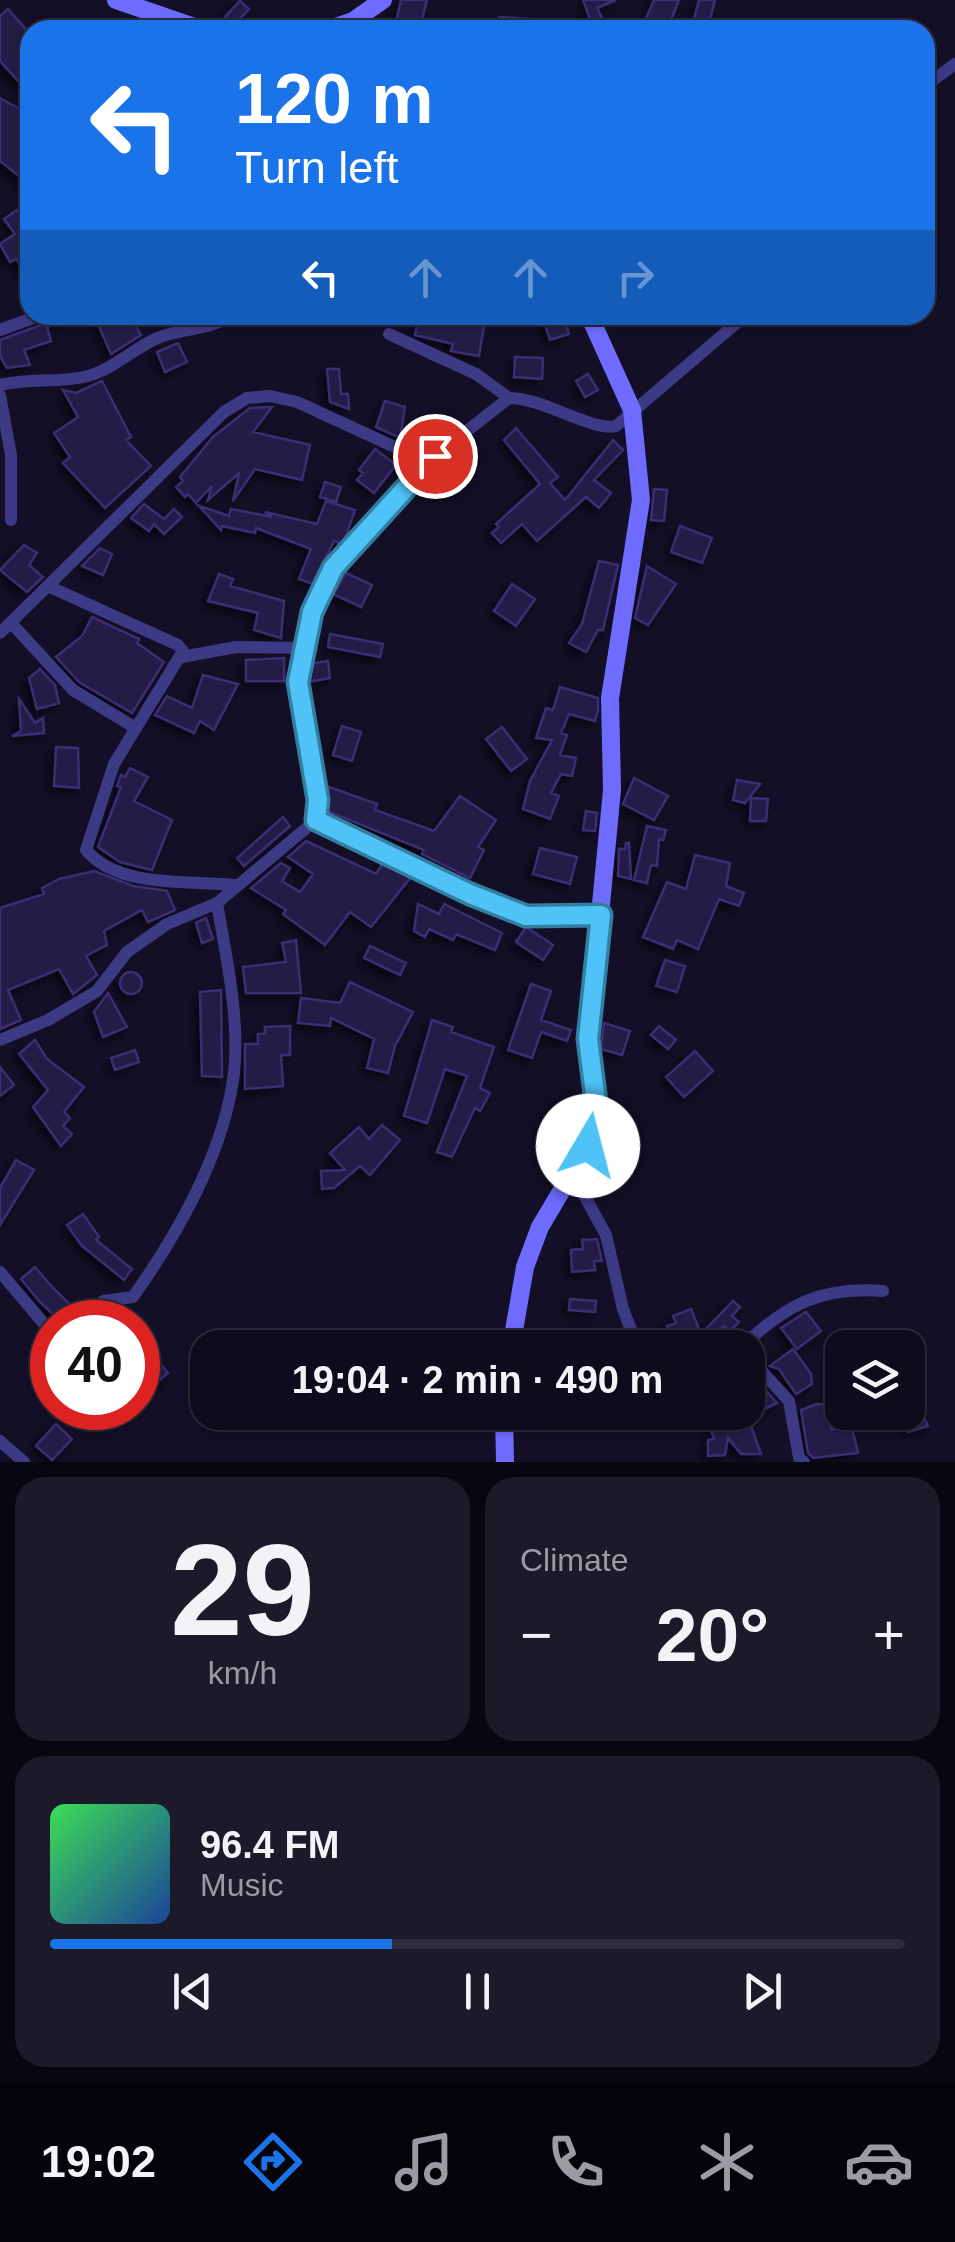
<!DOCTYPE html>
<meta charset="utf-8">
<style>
:root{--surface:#0e0b1c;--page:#1c1929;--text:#f1f3f6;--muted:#9b9ba3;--line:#2e2b3b;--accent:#1a73e8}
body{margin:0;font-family:Helvetica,sans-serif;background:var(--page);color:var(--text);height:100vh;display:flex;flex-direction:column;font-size:38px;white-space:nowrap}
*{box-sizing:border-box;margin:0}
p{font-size:32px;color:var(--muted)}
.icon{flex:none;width:55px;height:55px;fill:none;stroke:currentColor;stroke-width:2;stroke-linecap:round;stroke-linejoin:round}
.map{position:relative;height:1462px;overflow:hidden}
.drawer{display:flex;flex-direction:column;gap:15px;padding:15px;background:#08060f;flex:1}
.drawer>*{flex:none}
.top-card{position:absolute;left:20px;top:20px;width:915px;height:305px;border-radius:30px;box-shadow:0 2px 8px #0004,0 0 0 2px var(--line);background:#1a73e8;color:#fff;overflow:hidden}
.tools{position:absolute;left:825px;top:1330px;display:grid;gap:20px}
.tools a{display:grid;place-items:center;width:100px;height:100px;border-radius:20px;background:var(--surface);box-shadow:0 2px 8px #0004,0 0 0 2px var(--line);font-size:50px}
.speed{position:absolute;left:30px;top:1300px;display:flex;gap:20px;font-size:50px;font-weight:700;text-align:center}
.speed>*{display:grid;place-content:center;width:130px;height:130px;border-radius:50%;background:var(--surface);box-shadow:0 2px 8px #0004,0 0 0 2px var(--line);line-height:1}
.speed .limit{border:15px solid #d22;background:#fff;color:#111}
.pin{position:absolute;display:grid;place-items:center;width:85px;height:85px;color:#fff;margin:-42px;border:5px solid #fff;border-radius:50%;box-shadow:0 2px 10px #0007}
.me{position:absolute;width:110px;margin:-55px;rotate:8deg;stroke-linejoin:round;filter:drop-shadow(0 0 8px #0008)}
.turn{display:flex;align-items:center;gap:35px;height:210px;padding:0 50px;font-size:45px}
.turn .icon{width:130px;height:130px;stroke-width:2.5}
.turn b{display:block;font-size:70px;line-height:85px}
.lanes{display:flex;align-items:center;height:95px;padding:0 50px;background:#0003;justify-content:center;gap:50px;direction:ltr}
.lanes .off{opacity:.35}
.big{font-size:75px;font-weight:800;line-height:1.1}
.drawer .tile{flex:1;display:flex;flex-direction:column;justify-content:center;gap:15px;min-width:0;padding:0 35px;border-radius:30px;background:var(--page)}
.drawer .dial{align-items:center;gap:0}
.dial b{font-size:130px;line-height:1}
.song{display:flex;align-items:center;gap:30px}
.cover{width:120px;height:120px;border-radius:15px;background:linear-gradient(135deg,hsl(130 70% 55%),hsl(220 70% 35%))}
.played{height:10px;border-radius:5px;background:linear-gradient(90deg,var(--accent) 40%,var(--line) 40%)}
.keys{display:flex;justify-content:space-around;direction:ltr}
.heat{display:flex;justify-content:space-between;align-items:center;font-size:55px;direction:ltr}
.drawer .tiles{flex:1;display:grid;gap:15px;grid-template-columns:1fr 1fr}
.tile:last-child{grid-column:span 2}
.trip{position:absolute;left:190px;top:1330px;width:575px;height:100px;border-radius:30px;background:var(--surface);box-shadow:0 2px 8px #0004,0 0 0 2px var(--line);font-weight:800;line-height:100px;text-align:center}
.tab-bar{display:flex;height:160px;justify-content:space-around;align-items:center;background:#06040b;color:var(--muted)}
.tab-bar .icon{width:70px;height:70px}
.tab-bar .active{color:var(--accent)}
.tab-bar b{font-size:45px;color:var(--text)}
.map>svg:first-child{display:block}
.building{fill:#241b47;stroke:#3b2d73;stroke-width:2.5;filter:url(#shadow)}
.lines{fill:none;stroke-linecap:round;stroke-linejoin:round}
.street{stroke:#3d3a85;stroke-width:12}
.secondary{stroke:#6f6bff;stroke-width:18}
.route-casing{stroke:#337fa1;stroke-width:25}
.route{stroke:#4fc3f7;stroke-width:18}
</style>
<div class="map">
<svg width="955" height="1462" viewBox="0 0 955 1462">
<defs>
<filter id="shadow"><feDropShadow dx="-4.5" dy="4.5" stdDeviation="5" flood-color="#0009"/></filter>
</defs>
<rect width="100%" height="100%" fill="#130f26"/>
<path class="building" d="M401,0h26l-7,27 -24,-5z
M583,0h33l-19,8 11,22h-14z
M654,0h25l-12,30 -22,-9z
M699,0h16l-8,30h-16z
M240,1l9,8 -15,16 -9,-8z
M8,9l22,25v60l-30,-33v-45z
M499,17l47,3 6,10h-54z
M0,98l30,17v70l-30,-24z
M17,210l13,20v47l-14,-18 -6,3 -10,-18 15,-10 -11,-15z
M51,315h24l-28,12 4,14 -27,9 6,15 -23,3 -7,-12v-16l44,-16z
M94,315h35l12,20 -30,19z
M419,315h57l-3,9 11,2 -5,30 -28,-5 2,-7 -38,-9z
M542,315h21l6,19 -19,6z
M178,343l9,19 -22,10 -8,-20z
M515,357l28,1 -1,21 -28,-2z
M327,369h12l2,25h7l1,15 -19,-7z
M588,374l10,16 -13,7 -9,-16z
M102,381l29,56 -5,3 25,26 -46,42 -42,-45 7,-6 -16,-24 24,-16 -15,-27 13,3z
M385,401l20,6 -5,31 -24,-11z
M272,407l-19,25 57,13 -8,35 -47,-11 -22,32 6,-28 -31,27 4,-14 -16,17 -8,-9 -3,3 -9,-10 7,-6 -3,-4 33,-40 37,-29z
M516,428l42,49 -8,6 15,17 48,-60 10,10 -29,30 17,13 -12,15 -13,-11 -49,44 -15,-17 -21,19 -9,-10 7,-6 -3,-3 44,-40 -36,-44z
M375,449l21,16 -22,28 -17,-13 6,-7 -4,-3z
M325,482l16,5 -5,15 -16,-5z
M654,489l13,1 -3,31 -13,-1z
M326,501l29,9 -12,34 -9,-3 -21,43 -14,-5 12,-30 -55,-21 -1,5 -33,-7 -1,4 -22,-24 30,10 2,-7 41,8 -7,-5 52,12z
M144,504l20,15 10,-10 8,8 -18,17 -10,-10 -5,7 -18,-13z
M680,526l32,12 -10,25 -31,-11z
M24,545l13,8 -8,12 14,12 -16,15 -27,-22z
M100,548l12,6 -9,21 -21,-9z
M599,561l19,4 -15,65h-5l-12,22 -17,-9 13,-19z
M647,566l29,18 -28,41 -13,-7z
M346,573l26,12 -11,22 -28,-13z
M219,574l14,5 -3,7 54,15 -3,37 -27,-8 4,-17 -50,-12z
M512,584l23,15 -19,27 -22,-15z
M92,617l47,22 -2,4 27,19 -32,51 -53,-31 -23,-25 26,-21z
M330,634l53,10 -3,13 -52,-10z
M284,658v23h-38v-21z
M328,661l2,17 -22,4 1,-18z
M40,669l15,16 4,18 -22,6 -8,-31z
M203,675l35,9 -24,46 -14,-9 -6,12 -39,-18 12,-19 25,12z
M560,687l38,11v12l-3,11 -26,-7 -8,19 6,2 -7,20 16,3 -4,18 -11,-2 -10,19 8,3 -9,23 -27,-10 7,-28 22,-41 -16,-2 10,-30 7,2z
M19,699l16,24 8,-5 1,15 -32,3 9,-5z
M342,726l19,6 -9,29 -19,-6z
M502,727l25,32 -16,12 -25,-32z
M56,747l22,1 1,40 -25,-2z
M130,768l18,9 -14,24 38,19 -20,50 -32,-8 -22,-15 23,-60 -4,-1 4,-11 4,2z
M634,778l34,18 -14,24 -31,-16z
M737,780l23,4 -15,19 -12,-3z
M329,787l48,17 -2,6 59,21 26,-35 36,24 -18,27 6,3 -14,28 -48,-24 2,-4 -97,-39z
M751,798l17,1 -2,22h-16z
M586,811l11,2 -2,18 -12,-1z
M283,817l7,9 -46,40 -7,-8z
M647,826l19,4 -3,10 -4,-1 -2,27 -6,-1 -4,18 -13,-3z
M306,841l70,33 7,-11 28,14 -40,50 -21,-15 -25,33 -42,-31 3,-4 -35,-22 30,-25 9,5 -8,13 18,11 13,-18 -25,-17z
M626,843h3l2,36 -13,-3 1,-27h6z
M540,848l37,9 -7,27 -37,-10z
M695,855l35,8 -4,23 18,7 -5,13 -20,-7 -21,50 -21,-9 -4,9 -30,-12 24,-55 19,7z
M94,871l39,15 34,5 8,19 -27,12 -6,-12 -38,21 3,14 -21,11 11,19 -24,19 -14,-25 -51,21 13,30 -21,9v-121l44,-14 -2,-6 17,-9z
M418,904l21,10 5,-10 58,29 -7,17 -39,-16 -3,6 -24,-11 -4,8 -11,-6z
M206,918l7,21 -11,4 -6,-20z
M526,927l27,18 -10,15 -27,-18z
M296,940l5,53h-55l-3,-26 43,-5 -4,-19z
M370,946l36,17 -6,12 -36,-17z
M665,960l20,6 -8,26 -21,-6z
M120 983a11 11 0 1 1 22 0a11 11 0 1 1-22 0Z
M350,982l63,30 -18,34 -7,27 -21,-5 7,-29 -43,-21 -1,8 -32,-3 3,-25 39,5z
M531,984l20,7 -10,29 30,10 -4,11 -26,-9 -9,26 -24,-8z
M221,990l1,87 -20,-1 -2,-84z
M108,993l19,34 -24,10 -9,-25z
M432,1020l21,7 -2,5 43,15 -14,41 10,5 -10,18 -5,-3 -23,49 -15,-5 30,-76 -22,-7 -18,54 -23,-7z
M604,1023l26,8 -8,24 -21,-6z
M290,1026v29h-9l2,31 -38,3v-45h13v-10h7v-7z
M659,1026l17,14 -8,9 -17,-14z
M35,1040l12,19 37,28 -20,25 6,6 -7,8 9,8 -11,12 -28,-39 15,-17 -29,-36z
M135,1050l4,12 -24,8 -4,-12z
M695,1051l18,20 -29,26 -18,-20z
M0,1067l14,18 -14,11z
M382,1125l18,15 -30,35 -10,-9 -26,22 -12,1 -1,-18 24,-1 -15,-17 29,-26 10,12z
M16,1160l18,10 -34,55v-37z
M83,1214l16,23 -3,3 36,29 -8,11 -42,-34 -15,-21z
M597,1239l5,22h-8l1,9 -23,2 -1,-22 12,-1 -1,-9z
M35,1267l18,21 35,34h-27l-22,-21 -18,-22z
M570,1299l26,2 -1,11 -26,-2z
M733,1301l7,6 -8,9 7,6 -9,9 -6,-5 -10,10 -39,12 -8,-22 9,-3 -3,-7 18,-7 10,25z
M806,1312l15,19 -24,18 -16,-21z
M138,1337l30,36 -30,25z
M793,1349l18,25 1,10 -16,10 -17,-25 -9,-3z
M748,1378l8,20 11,-6 10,11 -29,14z
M817,1404l8,1 7,25 19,-5 7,28 -45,5 -5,-5 -7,-43z
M917,1404l11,22 -20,6 -7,-20z
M705,1412h41l15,42h-20l-13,-16 -3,17 -17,1v-16l6,-1z
M56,1424l16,15 -20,21 -16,-14z"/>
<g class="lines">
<path class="street" d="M925,86l30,-22
M0,330l41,-15
M389,334l87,40 33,24
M0,385c29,-7 56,-2 84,-8 31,-7 54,-34 82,-42 24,-7 45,-6 67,-20
M0,395l11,60v65
M50,587l128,58 5,6 -69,113 -28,86c33,39 103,30 148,35
M12,624l61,66 61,37
M0,633l224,-221 23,-14 23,-2 27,6 100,46 38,8
M182,657l54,-10 67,1
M316,820l154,74 56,21h75
M0,1040l48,-20 49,-29 30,-39 40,-28 50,-21 99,-83 3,-20c-6,-39 -16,-77 -21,-116 -3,-27 20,-108 44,-121l93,-107 74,-58c35,0 84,34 107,28l130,-111
M572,1173l34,62 17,74 15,39
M0,1272l52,61
M109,1322l-6,-21 30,-4c46,-65 91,-144 101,-224 6,-55 -8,-117 -17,-170
M740,1348c46,-43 80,-62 143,-57
M748,1356l41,45 10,57 5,4
M0,1441l24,21"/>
<path class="secondary" d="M116,0l87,30
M327,30l26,-9 30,-21
M511,1348l14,-81 15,-40 48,-81 7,-22 -7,-85 24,-249 -2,-92 31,-198 -9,-90 -43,-95
M504,1412l1,50"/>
</g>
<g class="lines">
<defs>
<path id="route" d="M435,456l-102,112 -21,44 -14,70 20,118 -2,20 154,74 56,22 75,-1 -13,124 8,63 -8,44"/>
</defs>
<use href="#route" class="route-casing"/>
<use href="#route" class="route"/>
</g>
</svg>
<div class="tools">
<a><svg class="icon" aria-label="layers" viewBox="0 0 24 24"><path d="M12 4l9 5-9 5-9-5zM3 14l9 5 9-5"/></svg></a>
</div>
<div class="speed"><div class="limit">40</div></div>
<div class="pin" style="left:435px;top:456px;background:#d93025"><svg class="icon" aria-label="arrive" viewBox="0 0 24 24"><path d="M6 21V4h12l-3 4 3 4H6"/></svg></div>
<svg class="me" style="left:588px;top:1146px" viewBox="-20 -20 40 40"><circle r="19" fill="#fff"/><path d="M0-13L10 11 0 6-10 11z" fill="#4fc3f7"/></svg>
<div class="trip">19:04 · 2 min · 490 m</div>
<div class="top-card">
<div class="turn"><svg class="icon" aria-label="left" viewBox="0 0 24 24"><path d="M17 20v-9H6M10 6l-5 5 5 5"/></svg><div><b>120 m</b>Turn left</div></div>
<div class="lanes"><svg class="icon" aria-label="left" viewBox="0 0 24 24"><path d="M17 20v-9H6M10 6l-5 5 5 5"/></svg><svg class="icon off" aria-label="ahead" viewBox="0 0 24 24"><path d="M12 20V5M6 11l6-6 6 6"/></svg><svg class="icon off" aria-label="ahead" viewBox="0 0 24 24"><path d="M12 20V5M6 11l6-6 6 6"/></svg><svg class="icon off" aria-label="right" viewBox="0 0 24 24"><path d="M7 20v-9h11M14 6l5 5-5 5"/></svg></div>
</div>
</div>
<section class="drawer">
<div class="tiles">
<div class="tile dial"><b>29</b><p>km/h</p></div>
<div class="tile"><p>Climate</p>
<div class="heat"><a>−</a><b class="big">20°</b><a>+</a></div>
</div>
<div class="tile">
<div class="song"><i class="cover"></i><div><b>96.4 FM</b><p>Music</p></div></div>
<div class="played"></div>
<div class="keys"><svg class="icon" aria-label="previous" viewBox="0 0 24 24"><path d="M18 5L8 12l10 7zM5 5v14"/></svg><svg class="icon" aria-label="pause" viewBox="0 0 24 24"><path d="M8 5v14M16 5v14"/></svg><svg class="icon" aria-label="next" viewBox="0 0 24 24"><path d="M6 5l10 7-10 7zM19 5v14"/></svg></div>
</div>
</div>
</section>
<nav class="tab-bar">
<b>19:02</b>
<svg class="icon active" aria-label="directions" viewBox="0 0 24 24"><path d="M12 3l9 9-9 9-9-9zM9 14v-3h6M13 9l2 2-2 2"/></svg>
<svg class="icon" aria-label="music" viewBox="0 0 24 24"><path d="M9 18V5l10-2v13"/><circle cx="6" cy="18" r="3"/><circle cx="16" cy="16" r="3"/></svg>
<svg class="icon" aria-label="phone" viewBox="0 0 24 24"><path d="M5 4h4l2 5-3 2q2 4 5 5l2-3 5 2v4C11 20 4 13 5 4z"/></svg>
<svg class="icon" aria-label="climate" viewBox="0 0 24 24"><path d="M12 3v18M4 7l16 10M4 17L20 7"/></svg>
<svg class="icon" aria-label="car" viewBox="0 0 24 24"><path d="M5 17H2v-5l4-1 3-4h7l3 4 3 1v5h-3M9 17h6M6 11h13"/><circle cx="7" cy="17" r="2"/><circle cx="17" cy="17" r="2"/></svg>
</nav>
